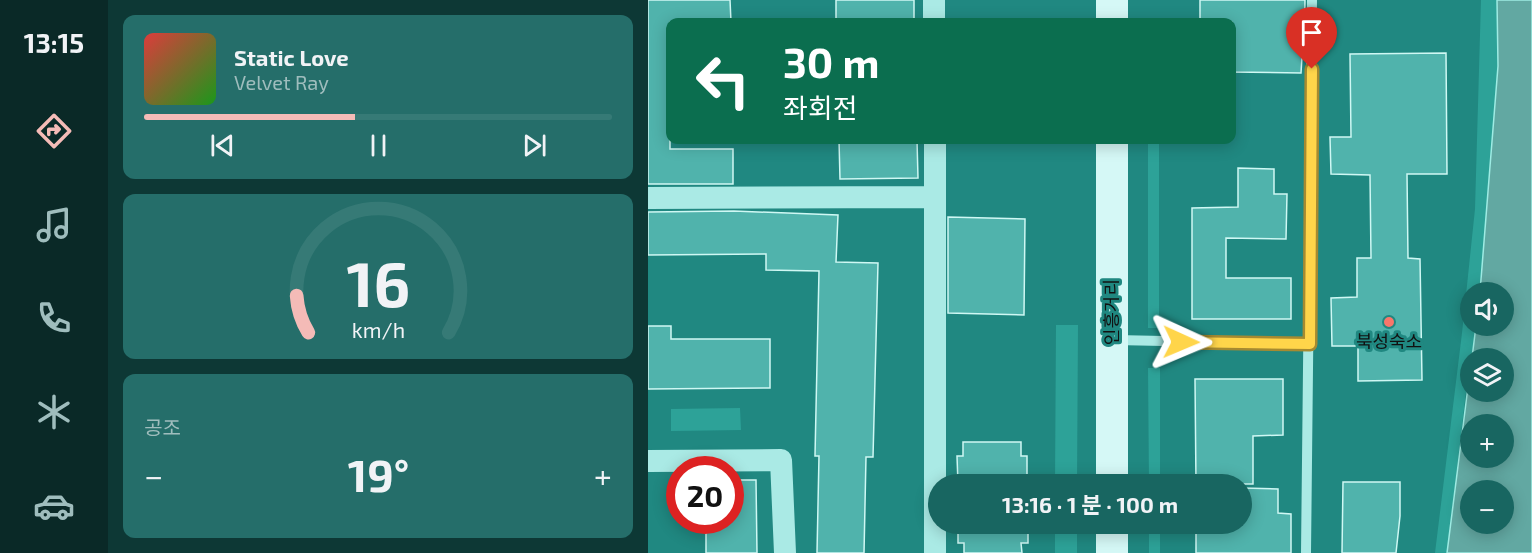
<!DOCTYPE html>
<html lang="ko">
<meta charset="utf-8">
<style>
:root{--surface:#186661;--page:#256e6a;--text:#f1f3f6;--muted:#9fbdbd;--line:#367a76;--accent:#f4bbb7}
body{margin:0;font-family:"Exo 2","Noto Sans KR",sans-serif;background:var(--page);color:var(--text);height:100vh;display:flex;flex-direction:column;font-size:22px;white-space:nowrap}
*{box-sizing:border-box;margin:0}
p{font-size:20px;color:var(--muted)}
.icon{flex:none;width:33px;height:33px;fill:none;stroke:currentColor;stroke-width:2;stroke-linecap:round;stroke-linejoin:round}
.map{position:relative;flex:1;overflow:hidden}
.side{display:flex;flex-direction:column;gap:15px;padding:15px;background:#0d3835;width:540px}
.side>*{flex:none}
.banner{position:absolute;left:18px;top:18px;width:570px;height:126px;border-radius:12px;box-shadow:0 3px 15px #0003;background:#0b6e4f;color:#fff;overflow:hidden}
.tools{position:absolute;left:812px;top:282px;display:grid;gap:12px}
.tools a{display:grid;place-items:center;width:54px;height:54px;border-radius:50%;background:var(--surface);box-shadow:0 3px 15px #0003;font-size:30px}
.speed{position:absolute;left:18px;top:456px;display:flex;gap:12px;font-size:30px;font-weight:700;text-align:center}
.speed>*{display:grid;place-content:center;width:78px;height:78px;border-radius:50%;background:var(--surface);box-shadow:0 3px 15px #0003;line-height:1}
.speed .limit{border:9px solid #d22;background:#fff;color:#111}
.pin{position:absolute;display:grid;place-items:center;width:51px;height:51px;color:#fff;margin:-62px -26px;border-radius:50% 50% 50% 0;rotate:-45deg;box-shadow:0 0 6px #0007}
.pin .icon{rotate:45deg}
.me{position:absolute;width:66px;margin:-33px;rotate:91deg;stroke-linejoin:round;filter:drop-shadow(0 0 4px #0008)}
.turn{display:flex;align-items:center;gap:21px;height:126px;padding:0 18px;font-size:27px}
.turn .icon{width:78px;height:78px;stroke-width:2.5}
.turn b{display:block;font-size:42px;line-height:51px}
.big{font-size:45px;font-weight:700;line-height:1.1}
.side .tile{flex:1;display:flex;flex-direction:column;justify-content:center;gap:9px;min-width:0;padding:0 21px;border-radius:12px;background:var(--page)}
.side .dial{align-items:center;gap:0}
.dial svg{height:156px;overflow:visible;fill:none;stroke:var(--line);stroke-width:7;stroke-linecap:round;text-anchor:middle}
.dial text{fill:var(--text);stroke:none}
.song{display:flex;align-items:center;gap:18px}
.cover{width:72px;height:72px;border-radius:9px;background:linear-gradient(135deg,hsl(0 70% 55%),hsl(120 70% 35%))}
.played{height:6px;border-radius:3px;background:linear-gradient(90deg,var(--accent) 45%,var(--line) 45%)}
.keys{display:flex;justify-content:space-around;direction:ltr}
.heat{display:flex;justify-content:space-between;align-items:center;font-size:33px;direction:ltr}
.trip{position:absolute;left:280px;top:474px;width:324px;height:60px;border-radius:30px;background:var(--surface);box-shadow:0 3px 15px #0003;font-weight:700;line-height:60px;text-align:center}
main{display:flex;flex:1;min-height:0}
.dock{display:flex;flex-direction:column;width:108px;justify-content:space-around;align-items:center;background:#0a2927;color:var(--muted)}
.dock .icon{width:42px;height:42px}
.dock .selected{color:var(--accent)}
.dock b{font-size:27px;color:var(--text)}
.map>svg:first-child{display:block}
.green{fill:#2da298}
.water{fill:#62a8a2;stroke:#9eece4;stroke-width:1.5;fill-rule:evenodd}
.building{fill:#50b3ac;stroke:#cff8f4;stroke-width:1.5}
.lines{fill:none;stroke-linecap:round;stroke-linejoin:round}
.lane{stroke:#aaeae5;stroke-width:10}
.street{stroke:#aaeae5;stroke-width:22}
.secondary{stroke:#d5f8f6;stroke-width:32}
.route-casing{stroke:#a68a30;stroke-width:15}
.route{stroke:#ffd54a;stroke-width:10}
.poi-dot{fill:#f8766b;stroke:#208881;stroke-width:2}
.labels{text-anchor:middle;stroke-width:6;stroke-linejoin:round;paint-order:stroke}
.street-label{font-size:18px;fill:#111;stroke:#208881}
.poi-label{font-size:18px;fill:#111;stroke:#208881}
</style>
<main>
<nav class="dock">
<b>13:15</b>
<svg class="icon selected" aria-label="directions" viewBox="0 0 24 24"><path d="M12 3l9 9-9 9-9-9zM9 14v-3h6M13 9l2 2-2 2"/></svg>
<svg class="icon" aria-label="music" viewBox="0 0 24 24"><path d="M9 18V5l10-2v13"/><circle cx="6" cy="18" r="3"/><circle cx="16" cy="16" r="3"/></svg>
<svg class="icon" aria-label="phone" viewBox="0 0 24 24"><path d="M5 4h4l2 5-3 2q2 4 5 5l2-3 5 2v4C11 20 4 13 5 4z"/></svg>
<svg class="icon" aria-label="climate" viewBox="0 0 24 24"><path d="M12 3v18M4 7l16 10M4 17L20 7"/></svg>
<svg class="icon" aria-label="car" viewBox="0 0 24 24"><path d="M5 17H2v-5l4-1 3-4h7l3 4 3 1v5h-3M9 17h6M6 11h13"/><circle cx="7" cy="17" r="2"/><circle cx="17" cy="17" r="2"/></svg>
</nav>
<section class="side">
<div class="tile">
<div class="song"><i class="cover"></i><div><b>Static Love</b><p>Velvet Ray</p></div></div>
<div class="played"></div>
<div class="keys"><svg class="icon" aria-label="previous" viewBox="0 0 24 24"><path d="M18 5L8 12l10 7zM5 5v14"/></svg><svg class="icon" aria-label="pause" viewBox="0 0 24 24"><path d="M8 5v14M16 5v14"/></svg><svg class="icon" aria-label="next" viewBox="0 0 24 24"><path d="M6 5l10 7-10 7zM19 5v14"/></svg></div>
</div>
<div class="tile dial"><svg viewBox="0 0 100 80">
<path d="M14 69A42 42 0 1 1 86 69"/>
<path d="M14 69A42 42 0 0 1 8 50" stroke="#f4bbb7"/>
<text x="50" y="56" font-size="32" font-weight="700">16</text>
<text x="50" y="72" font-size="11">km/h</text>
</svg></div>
<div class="tile"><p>공조</p>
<div class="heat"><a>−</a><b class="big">19°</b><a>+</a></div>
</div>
</section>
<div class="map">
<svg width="884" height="553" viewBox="0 0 884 553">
<rect width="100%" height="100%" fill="#208881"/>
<path class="green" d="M833,0h16l1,66 -18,226h-10v34h6l-4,32h-2l-23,195h-12l27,-220 13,-124z
M500,140h11v188h-11z
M408,325h22l-1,159h-22z
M500,368h12v116h-11z
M92,408l1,22 -70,1v-22z
M407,524h22v29h-22z
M501,524h11v29h-11z"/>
<path class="water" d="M849,0h35v553h-85l23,-182v21h33v-34h-31l4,-32h27v-34h-23l18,-226zM822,424h33v34h-33zM822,490h33v34h-33z"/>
<path class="building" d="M0,0h82l1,22h-61v127h63v35h-85z
M188,0h78v22h-78z
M552,0h105l-1,57h-2l-1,16 -69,-1v-50h-32z
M798,53l1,121h-40l1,84 12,1 2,121 -64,1v-35h-26l-1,-48 26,-1v-39h14l-1,-83 -39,-1 -1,-37h21l-1,-83z
M191,140h78l1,38 -78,1z
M590,168l36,1v25h13l-1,45 -60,-1v40h65v41h-99v-111l46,-1z
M86,211l104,4 -2,47 42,1 -5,194h-7l-2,96h-47l2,-97h-4l4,-185 -53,-1v-16l-118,1v-43z
M300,217l77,2 -1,96 -76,-2z
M0,326h23v13h99v49l-122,1z
M547,379h88v56l-30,1v48h-57z
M315,442h58v14h6v28h-69l-1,-28h6z
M82,480h26l1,73h-51v-33h24z
M695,482h57v34l-4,37h-54z
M595,488l35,1v24l13,1v39h-95v-29h47z
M310,524h70v19h-7l1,10h-58v-10h-6z"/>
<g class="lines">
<path class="lane" d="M467,340l195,4
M658,553l6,-553"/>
<path class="street" d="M286,0v22
M287,140v413
M0,198l287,-1
M0,461l133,-1 4,93"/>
<path class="secondary" d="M464,22v-22
M464,140v344
M464,524v29"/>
</g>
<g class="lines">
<defs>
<path id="route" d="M533,342l129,2 2,-275"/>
</defs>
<use href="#route" class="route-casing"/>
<use href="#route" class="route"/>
</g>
<circle class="poi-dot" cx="741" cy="322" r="6"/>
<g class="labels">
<g class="street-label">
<text transform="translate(464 312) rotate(-90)" y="6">인흥거리</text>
</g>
<g class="poi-label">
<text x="741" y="348">북성숙소</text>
</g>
</g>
</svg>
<div class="tools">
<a><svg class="icon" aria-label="sound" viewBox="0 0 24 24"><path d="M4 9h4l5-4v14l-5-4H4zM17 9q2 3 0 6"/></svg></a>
<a><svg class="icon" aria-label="layers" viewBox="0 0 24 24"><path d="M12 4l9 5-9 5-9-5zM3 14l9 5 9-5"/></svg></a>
<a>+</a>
<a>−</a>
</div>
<div class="speed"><div class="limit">20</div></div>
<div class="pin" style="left:664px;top:69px;background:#d93025"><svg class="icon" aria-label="arrive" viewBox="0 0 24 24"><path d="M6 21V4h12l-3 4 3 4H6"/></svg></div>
<svg class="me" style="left:533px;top:342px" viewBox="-20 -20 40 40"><path d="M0-17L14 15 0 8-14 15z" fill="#ffd54a" stroke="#fff" stroke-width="4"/></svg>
<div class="trip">13:16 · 1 분 · 100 m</div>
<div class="banner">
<div class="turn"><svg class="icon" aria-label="left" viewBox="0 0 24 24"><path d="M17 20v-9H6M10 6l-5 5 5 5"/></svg><div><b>30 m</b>좌회전</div></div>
</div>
</div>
</main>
